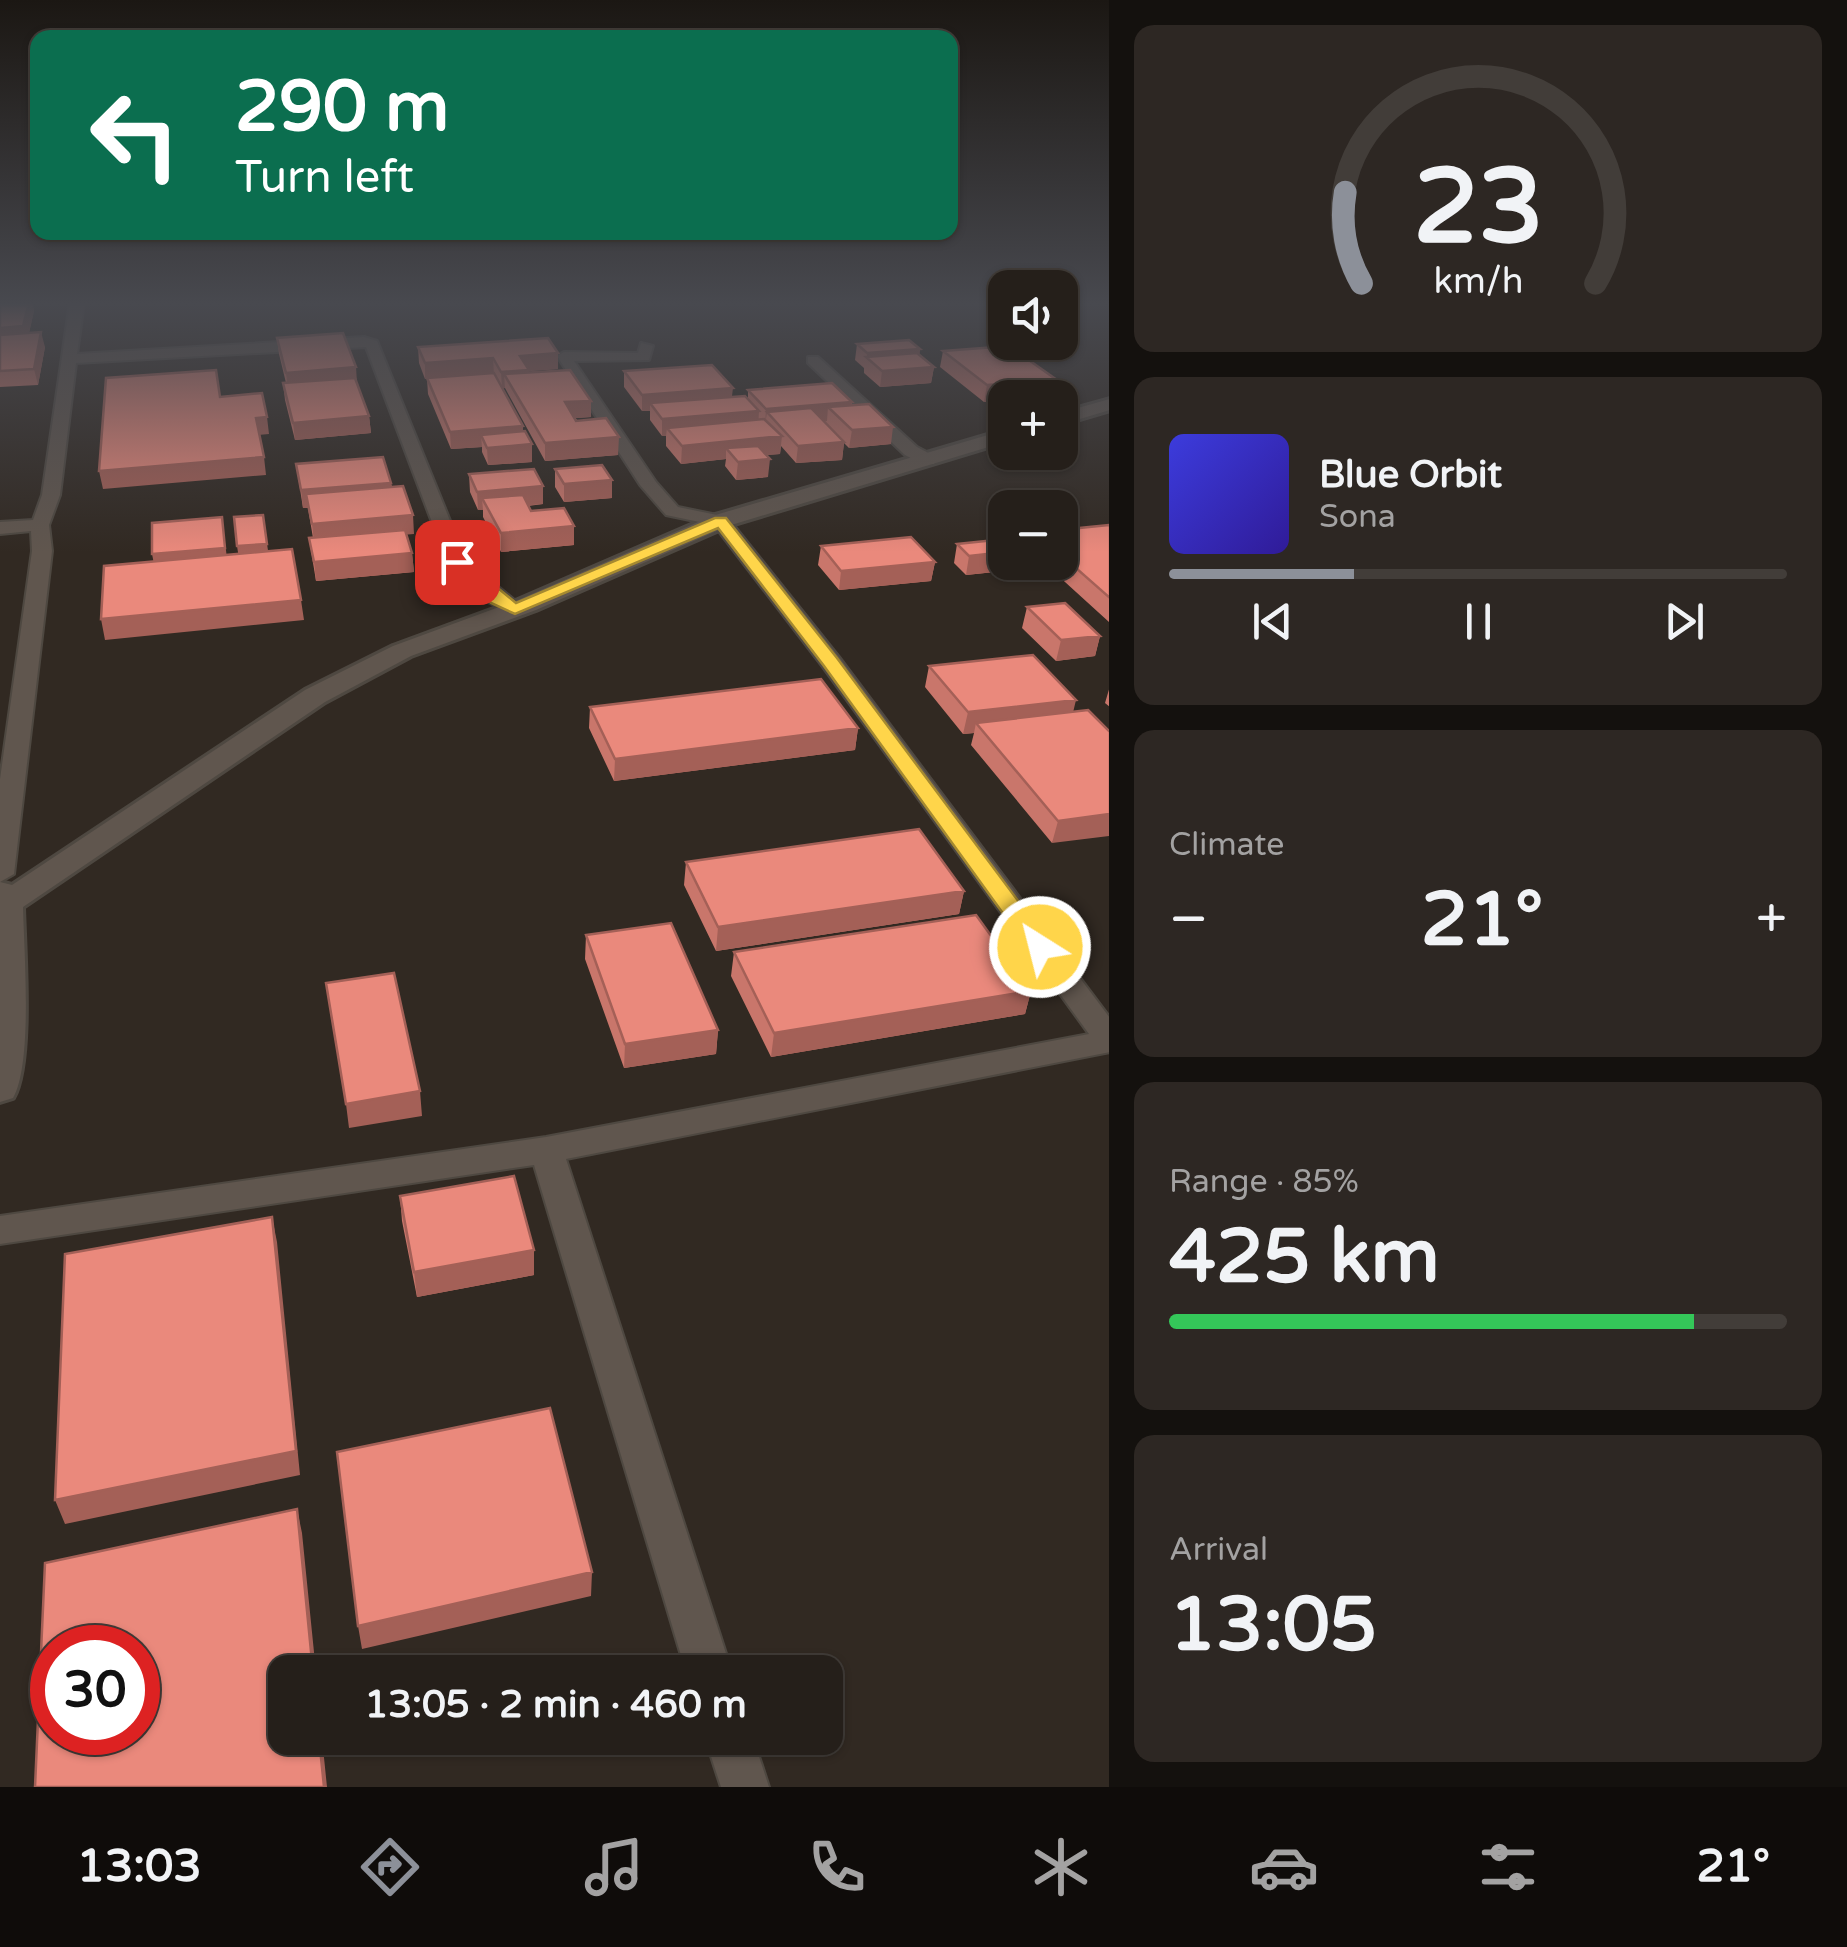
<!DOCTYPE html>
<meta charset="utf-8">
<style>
:root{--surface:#251f1a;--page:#2d2723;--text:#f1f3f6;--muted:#a3a2a2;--line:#423d39;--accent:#8c9099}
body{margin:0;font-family:"Varela Round",sans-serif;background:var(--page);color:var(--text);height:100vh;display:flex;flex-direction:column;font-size:38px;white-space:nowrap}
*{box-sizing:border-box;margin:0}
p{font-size:32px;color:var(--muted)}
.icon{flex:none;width:55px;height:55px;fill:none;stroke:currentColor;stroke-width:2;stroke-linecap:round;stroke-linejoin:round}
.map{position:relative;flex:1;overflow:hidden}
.drawer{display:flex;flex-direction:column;gap:25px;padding:25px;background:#14110e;width:738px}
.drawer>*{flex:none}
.guide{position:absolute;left:30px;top:30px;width:928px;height:210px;border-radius:20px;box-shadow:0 2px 8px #0004,0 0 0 2px var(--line);background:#0b6e4f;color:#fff;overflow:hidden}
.tools{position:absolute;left:988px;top:270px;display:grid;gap:20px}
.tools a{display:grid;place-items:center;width:90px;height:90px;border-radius:20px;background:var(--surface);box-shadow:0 2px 8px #0004,0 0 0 2px var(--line);font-size:50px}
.speed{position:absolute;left:30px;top:1625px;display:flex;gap:20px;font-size:50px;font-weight:700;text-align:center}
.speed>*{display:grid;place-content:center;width:130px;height:130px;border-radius:50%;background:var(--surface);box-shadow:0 2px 8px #0004,0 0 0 2px var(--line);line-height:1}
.speed .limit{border:15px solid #d22;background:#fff;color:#111}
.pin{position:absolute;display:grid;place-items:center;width:85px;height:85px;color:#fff;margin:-42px;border-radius:20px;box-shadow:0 5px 15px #0006}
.me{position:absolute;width:110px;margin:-55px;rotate:324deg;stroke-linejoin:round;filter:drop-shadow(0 0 8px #0008)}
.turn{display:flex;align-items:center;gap:35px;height:210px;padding:0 40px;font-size:45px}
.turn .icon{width:130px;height:130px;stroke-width:2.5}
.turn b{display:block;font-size:70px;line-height:85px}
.big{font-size:75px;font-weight:700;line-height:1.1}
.drawer .widget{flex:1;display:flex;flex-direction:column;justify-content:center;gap:15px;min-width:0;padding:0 35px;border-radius:20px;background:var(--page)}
.drawer .dial{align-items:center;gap:0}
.dial svg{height:260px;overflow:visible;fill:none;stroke:var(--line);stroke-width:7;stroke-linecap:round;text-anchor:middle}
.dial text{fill:var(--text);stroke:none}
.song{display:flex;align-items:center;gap:30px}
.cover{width:120px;height:120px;border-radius:15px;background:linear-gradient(135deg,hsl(240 70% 55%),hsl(250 70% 35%))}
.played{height:10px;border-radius:5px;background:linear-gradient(90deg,var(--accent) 30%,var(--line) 30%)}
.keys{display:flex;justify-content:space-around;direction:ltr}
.heat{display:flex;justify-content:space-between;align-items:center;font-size:55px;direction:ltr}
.charge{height:15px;border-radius:8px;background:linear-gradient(90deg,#34c759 85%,var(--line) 0)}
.trip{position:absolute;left:268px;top:1655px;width:575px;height:100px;border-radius:20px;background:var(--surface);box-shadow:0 2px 8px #0004,0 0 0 2px var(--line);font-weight:700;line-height:100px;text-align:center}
.menu{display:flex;height:160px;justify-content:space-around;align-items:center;background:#0f0c0a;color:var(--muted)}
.menu .icon{width:70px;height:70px}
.menu .current{color:var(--accent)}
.menu b{font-size:45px;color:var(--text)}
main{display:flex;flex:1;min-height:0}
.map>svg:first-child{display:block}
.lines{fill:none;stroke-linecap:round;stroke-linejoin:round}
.minor-casing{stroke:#4e4841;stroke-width:4}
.tertiary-casing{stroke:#4e4841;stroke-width:6}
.minor{fill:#60564e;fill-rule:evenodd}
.tertiary{fill:#60564e;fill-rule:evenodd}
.wall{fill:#c9766b}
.shaded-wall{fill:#a46057}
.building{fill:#ea897c;stroke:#a46057;stroke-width:2.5;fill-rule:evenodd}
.route{fill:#ffd54a;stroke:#a68a30;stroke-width:2.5}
</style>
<main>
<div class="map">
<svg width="1110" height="1787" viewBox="0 0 1110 1787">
<rect width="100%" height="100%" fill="#312922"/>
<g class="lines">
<defs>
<path id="minor" d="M70,302h14l-7,52 287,-17 13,4 89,219 59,49 -10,6 -25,-12 -43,-41 -81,-215 -290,16 -16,132 -11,30 3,26 -38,323 -14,8v-103l32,-228 -1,-20 -31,3v-12l33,-2 9,-25z
M641,343l12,3 -4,14 -75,1 82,121 22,25 49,10 112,140 271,361v34l-544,107 166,513h-46l-152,-507 -534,79v-28l546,-79 543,-103 -266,-367 -109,-142 -48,-10 -26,-30 -83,-129 7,-4 74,1z
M808,357h10l99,90 17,9v8h-12l-17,-9 -97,-92z
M705,1738h48l16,49h-48z"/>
<path id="tertiary" d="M1110,399v11l-50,15v-12z
M1005,430v12l-277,84 -192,84 -125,46 -86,46 -302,205c1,43 10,157 -10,191l-13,4v-220l12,3 293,-195 88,-44 125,-46 194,-84z"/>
</defs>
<use href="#minor" class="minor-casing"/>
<use href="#tertiary" class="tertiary-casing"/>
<use href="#minor" class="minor"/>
<use href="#tertiary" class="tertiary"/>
</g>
<path class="wall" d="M0,302h32l2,9 -5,22 16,14 -7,38 -38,2z
M277,338l80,44 12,34 2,17 -76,7 -10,-40 -2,-17h3l-7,-29z
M857,344l63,5 -1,6 15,12 -3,16 -51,4 -16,-14v-5l-9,-8z
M418,347l140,22 -29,2v2l62,44 -16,1 43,37 -73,6 -40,-73h-2l20,43 9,13v18l-44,3 -6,-13v-5l-31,2 -23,-55 -1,-15h-2l-6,-16z
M943,351l110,45 -48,2v2l-21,2 -44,-35z
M624,371l108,26 16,2v-9l104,12v4l39,38 -42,4 -5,-5 -2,17 -46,3 -15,-17 -1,8 -14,1 2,22 -32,3 -11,-14 1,-7 -45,5 -15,-18v-10h-4l-12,-16v-9h-8l-18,-24z
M296,464l95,19 1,4 22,47h-8l6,19 2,19 -98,9 -7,-43h4l-5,-30h-5z
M555,469l57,11v18l-48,4 -9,-15z
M469,474l74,30 -15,2 3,5 43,15v19l-73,7 -18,-35v-7h-5l-8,-18z
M1110,525v98l-67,-61h17v-32z
M957,544l47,27 -38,4 -12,-12z
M821,546l114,16 -4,19 -92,9 -21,-25z
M1027,607l73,29 -5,20 -39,5 -34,-33z
M929,666l144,46 37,20 -58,111 -81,-98 3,-12 -11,1 -38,-47z
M1110,686v21l-5,-4z
M590,707l268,21 -3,22 -241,31 -25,-53z
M686,862l278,29 -5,23 -243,37 -32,-66z
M586,935l132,95 -2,24 -92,14 -39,-109z
M734,952l297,39 -6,23 -254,43 -40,-81z
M400,1196l134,79 -117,22 -15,-76z"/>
<path class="shaded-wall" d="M29,302h3l2,9 -7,30 -27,2v-15z
M41,332l4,15 -7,38 -4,-16z
M920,349l-2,16 -51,-7v-5z
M558,353v16l-29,2v16l-25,-13 1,14 -3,1 -1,-17 19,-16z
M493,358l1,16 -69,5v-16z
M356,367l1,16 -69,6 -2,-16z
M934,367l-3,16 -51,4 2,-16z
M1057,380l-4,16 -48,2v2l-21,2 3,-17z
M733,388l-2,16 -81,-1v8h-8v-16z
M591,401v16l-26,2v-17z
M852,402l-2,17 -22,-12 -1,14 -48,4 -12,-13 -2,14 1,-17z
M759,411l-1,17h-91l-1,8h-4v-17z
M369,416l2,17 -76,7 -2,-17z
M267,417l2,17 -11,1 -2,-17z
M523,426v18l-42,-9 1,12 -31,2 -1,-17z
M893,427l-2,17 -42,4 3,-18z
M782,436l-2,18 -45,4 -9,-10v11l-45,5 1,-18z
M619,437l-1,18 -73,6v-18z
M844,442l-2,18 -46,3 2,-17z
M532,444v18l-44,3 -1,-17z
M264,457l2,18 -163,14 -4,-18z
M770,459l-2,18 -32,3 2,-18z
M612,480v18l-48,4v-18z
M391,483l2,18 -87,-7 2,14h-5l-2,-18z
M543,486v18l-55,5 -6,-11 1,12h-5l-1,-18z
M413,515l1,19 -100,8 -2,-18z
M222,517l6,50 -72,7 -4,-20z
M574,526v19l-73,7v-19z
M267,544l3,19 -30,2 -3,-19z
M1005,552l1,10 -2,9 -38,4 3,-19z
M412,553l2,19 -98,9 -2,-19z
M935,562l-4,19 -92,9 2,-19z
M301,600l3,20 -199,20 -4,-21z
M1100,636l-5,20 -39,5 5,-21z
M1076,700l-5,21 -95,2 -2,10 -11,1 5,-22z
M858,728l-3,22 -241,31 1,-22z
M1110,814v22l-58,7 6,-22z
M964,891l-5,23 -243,37 2,-24z
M1031,991l-6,23 -254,43 3,-24z
M718,1030l-2,24 -92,14 1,-24z
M420,1091l2,25 -73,12 -3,-24z
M272,1217l5,25 23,233 -235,49 -10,-24z
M534,1250v25l-117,22 -3,-25z
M297,1509l5,24 14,139h-3z
M592,1572l-1,24 -229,53 -4,-23z
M319,1738h3l5,49h-3z"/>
<path class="building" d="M0,302h29l-6,24 -23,2z
M41,332l-7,37 -34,2v-36z
M343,333l13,34 -70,6 -9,-35z
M548,338l10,15 -38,3 9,14 -28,2 -8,-14 -68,5 -7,-16z
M909,340l11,9 -53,4 -10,-9z
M1009,346l48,34 -70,5 -44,-34z
M917,353l17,14 -52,4 -16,-14z
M712,365l21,23 -91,7 -18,-24z
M216,370l4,27 42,-4 5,24 -11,1 8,39 -165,14 7,-93z
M570,370l21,31 -26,1 11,19 30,-3 13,19 -74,6 -41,-69z
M494,373l29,53 -73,6 -23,-54z
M355,378l14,38 -76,7 -10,-40z
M832,383l20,19 -86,7 -18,-19z
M745,396l14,15 -97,8 -12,-16z
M869,404l24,23 -41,3 -24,-23z
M811,408l33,34 -46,4 -31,-34z
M764,419l18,17 -100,10 -15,-18z
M525,431l7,13 -45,4 -6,-13z
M758,446l12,13 -32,3 -12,-14z
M383,457l8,26 -90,7 -5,-26z
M602,465l10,15 -48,4 -9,-15z
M534,469l9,17 -66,6 -8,-18z
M403,486l10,29 -101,9 -6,-30z
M523,495l8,16 33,-3 10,18 -73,7 -19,-35z
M263,515l4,29 -30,2 -3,-29z
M222,517l3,31 -73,6v-31z
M1110,525v73l-50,-44v-24z
M405,530l7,23 -98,9 -5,-24z
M911,537l24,25 -94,9 -20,-25z
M995,540l10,9v3l-36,4 -12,-12z
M292,549l9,51 -200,19 3,-53z
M1065,603l35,33 -39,4 -34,-33z
M1033,655l43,45 -108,12 -39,-46z
M821,679l37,49 -243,31 -25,-52z
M1088,710l22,22v82l-52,7 -82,-98z
M919,829l45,62 -246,36 -32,-65z
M976,915l55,76 -257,42 -40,-81z
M671,923l47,107 -93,14 -39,-109z
M394,973l26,118 -74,13 -20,-121z
M514,1176l20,74 -120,22 -14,-76z
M272,1217l24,234 -241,49 10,-246z
M550,1408l42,164 -234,54 -21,-174z
M297,1509l16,163h-28v66h34l5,49h-289l10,-224zM52,1648h86v84h-86z"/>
<linearGradient id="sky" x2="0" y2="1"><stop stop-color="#1b1713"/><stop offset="0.55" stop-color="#48494f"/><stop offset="1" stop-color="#48494f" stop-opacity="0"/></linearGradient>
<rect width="1110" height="552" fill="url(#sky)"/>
<path class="route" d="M715,518h11l111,140 211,283 4,6 -4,5h-17l-207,-286 -106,-138 -203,86 -24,-11 -42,-41 14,-3 53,44z"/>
</svg>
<div class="tools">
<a><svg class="icon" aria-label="sound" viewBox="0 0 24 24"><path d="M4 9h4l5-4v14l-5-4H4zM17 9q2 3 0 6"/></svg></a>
<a>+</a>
<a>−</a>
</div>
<div class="speed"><div class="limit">30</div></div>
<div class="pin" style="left:457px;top:562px;background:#d93025"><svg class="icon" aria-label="arrive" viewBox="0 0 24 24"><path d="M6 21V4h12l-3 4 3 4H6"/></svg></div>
<svg class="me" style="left:1040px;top:947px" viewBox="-20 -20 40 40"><circle r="17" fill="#ffd54a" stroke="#fff" stroke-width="3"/><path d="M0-11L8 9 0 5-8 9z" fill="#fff"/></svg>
<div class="trip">13:05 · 2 min · 460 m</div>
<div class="guide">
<div class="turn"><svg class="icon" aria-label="left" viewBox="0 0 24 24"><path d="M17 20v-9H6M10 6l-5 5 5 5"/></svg><div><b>290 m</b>Turn left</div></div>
</div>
</div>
<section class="drawer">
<div class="widget dial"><svg viewBox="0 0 100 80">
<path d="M14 69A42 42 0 1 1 86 69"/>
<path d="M14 69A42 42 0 0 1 9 41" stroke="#8c9099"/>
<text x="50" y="56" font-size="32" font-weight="700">23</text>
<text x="50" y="72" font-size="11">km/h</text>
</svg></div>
<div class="widget">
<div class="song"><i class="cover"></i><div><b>Blue Orbit</b><p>Sona</p></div></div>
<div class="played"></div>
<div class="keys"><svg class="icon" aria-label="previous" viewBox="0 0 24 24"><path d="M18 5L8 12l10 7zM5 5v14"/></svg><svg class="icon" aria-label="pause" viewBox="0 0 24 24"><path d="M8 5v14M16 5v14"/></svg><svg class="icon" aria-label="next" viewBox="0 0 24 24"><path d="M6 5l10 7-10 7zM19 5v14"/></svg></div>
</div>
<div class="widget"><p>Climate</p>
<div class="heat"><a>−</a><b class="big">21°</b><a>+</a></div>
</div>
<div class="widget"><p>Range · 85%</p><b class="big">425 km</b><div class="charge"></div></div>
<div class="widget"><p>Arrival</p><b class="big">13:05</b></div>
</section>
</main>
<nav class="menu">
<b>13:03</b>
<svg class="icon current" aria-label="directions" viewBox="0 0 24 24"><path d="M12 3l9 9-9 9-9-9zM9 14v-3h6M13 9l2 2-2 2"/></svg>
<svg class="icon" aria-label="music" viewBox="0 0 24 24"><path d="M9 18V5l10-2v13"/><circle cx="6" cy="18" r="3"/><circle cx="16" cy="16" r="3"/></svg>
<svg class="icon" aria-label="phone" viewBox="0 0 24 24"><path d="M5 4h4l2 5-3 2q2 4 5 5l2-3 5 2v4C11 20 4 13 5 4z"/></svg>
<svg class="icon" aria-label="climate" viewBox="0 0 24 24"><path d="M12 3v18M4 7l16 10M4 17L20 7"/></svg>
<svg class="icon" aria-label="car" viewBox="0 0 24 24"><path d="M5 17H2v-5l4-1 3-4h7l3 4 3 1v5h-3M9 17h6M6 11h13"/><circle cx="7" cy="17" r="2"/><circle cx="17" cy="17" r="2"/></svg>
<svg class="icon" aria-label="filters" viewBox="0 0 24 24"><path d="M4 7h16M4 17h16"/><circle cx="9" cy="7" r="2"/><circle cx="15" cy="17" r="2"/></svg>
<b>21°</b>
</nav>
